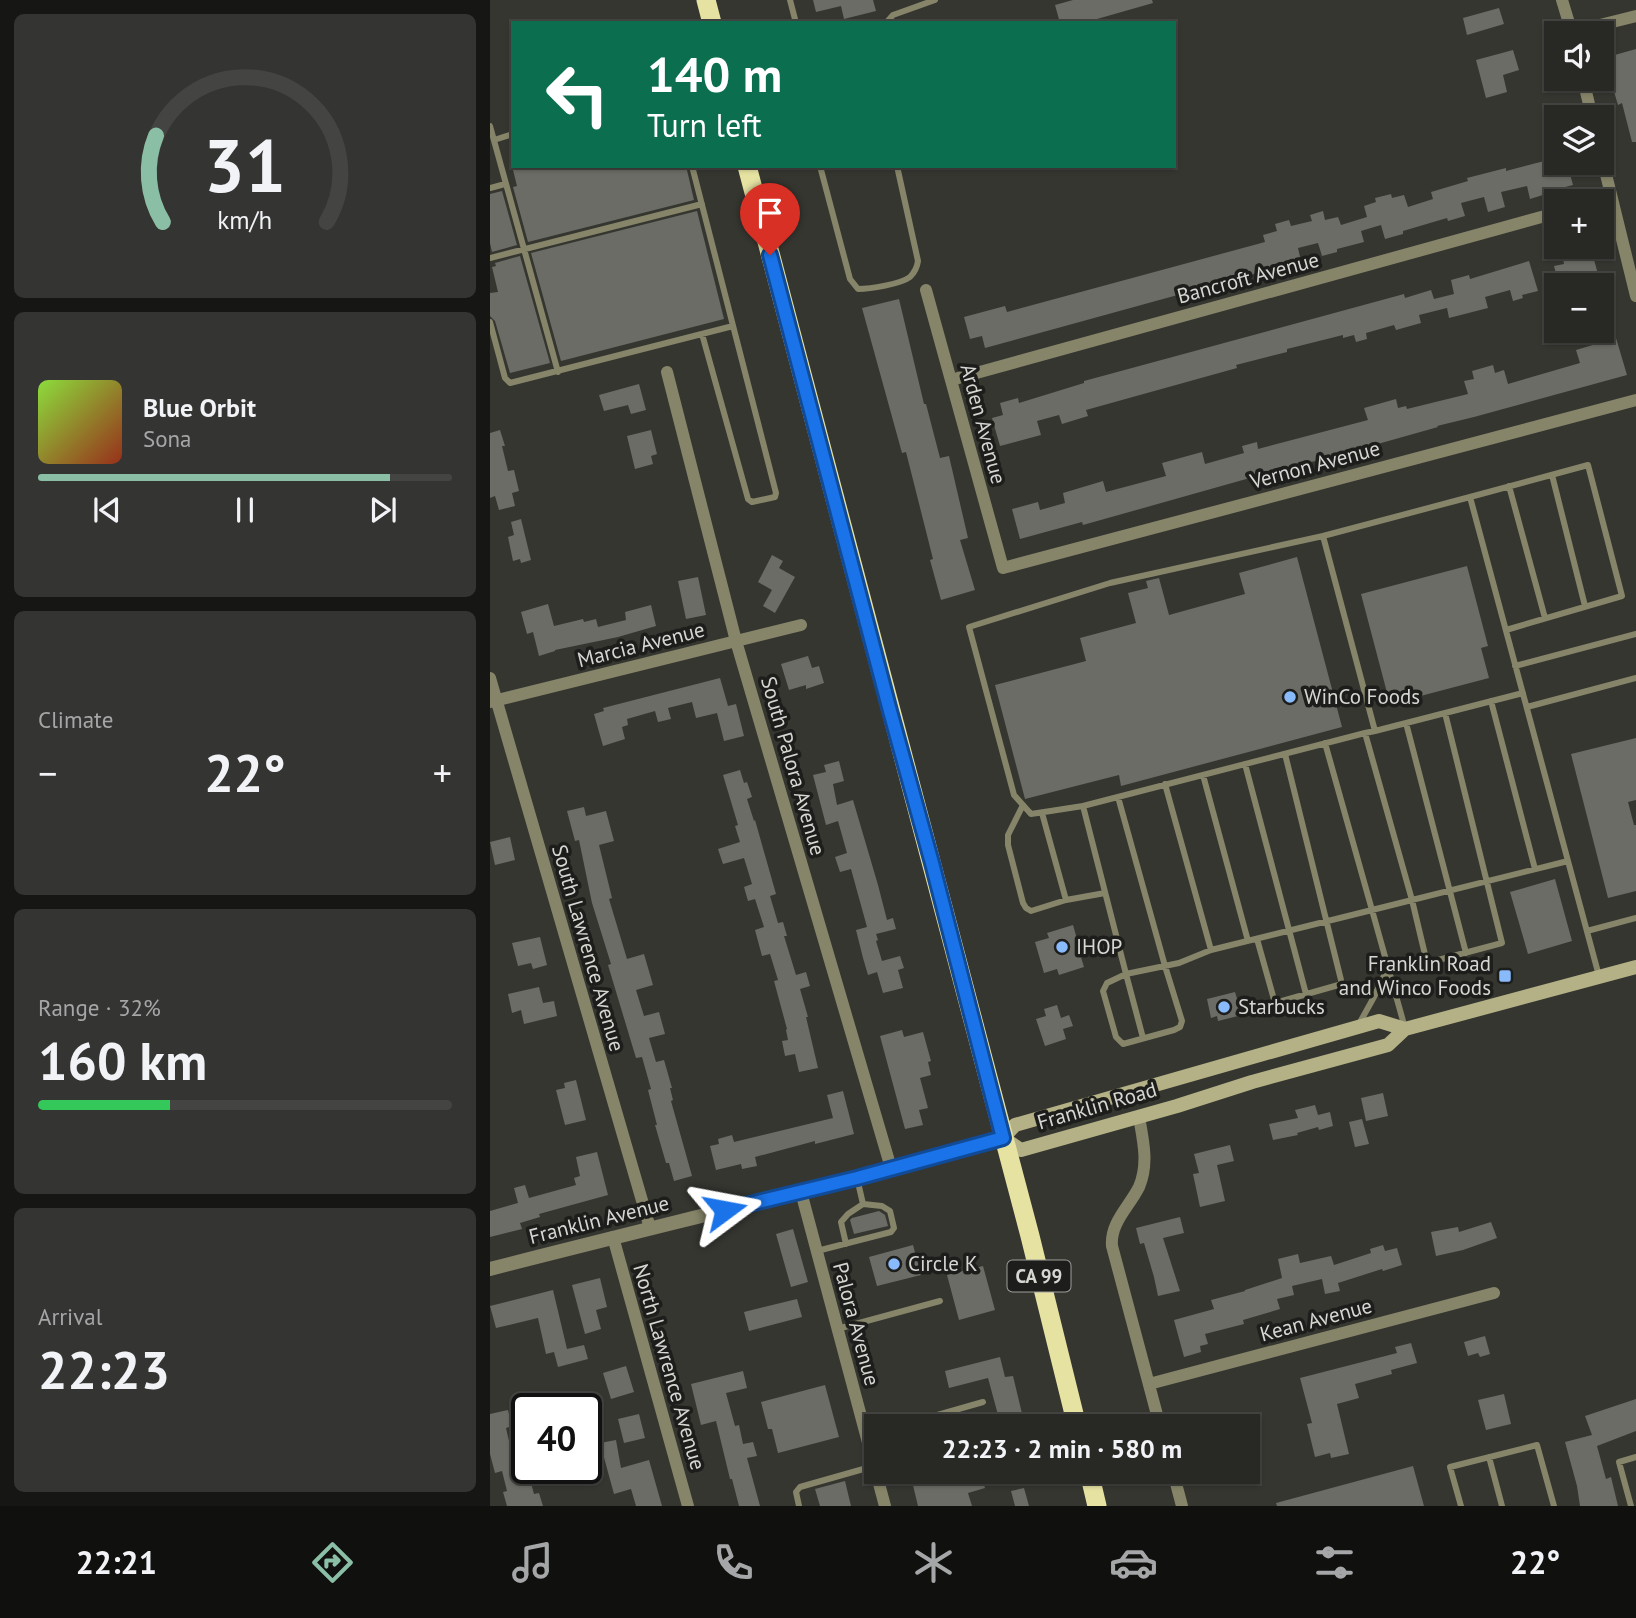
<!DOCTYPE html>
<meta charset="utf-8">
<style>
:root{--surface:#282825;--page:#343432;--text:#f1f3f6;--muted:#a5a6a7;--line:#444442;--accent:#8abfa5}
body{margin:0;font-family:"PT Sans",sans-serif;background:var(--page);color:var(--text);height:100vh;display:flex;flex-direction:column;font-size:26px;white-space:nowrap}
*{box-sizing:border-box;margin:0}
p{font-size:23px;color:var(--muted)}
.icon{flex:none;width:38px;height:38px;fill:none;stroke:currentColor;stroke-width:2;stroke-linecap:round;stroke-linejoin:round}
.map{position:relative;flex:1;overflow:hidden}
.drawer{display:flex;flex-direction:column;gap:14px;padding:14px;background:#161614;width:490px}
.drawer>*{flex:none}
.hud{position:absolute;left:21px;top:21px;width:665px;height:147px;border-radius:0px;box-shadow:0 2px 5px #0004,0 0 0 2px var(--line);background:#0b6e4f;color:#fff;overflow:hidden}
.fabs{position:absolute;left:1054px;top:21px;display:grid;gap:14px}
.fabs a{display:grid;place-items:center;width:70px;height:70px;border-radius:0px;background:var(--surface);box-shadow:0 2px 5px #0004,0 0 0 2px var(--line);font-size:35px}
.speed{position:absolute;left:21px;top:1393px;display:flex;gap:14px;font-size:35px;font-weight:700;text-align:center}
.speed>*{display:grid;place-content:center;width:91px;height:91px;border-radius:50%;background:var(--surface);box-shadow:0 2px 5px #0004,0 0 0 2px var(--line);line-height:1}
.speed .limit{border:4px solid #111;border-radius:10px;background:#fff;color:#111}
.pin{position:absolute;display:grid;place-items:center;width:60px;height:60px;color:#fff;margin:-72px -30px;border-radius:50% 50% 50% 0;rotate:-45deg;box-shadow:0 0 7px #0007}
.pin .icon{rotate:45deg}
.me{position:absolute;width:77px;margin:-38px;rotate:77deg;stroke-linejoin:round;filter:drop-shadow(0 0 5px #0008)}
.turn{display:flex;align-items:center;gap:24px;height:147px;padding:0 21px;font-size:32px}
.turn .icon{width:91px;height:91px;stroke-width:2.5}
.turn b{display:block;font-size:49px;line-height:60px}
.big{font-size:52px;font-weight:600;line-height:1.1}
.drawer .widget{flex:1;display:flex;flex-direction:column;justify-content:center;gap:10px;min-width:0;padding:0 24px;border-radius:10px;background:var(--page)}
.drawer .dial{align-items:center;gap:0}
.dial svg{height:182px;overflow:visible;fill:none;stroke:var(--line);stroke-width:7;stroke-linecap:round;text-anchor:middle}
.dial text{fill:var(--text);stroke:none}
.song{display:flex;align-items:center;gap:21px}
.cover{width:84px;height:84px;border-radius:10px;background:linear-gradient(135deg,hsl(90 70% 55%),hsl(10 70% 35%))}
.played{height:7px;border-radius:4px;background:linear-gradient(90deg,var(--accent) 85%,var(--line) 85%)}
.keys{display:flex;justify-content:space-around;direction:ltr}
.heat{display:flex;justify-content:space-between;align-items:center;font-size:38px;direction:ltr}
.charge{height:10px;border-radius:5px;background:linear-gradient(90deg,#34c759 32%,var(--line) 0)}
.trip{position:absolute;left:374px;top:1414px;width:396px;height:70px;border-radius:0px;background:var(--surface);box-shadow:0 2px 5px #0004,0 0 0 2px var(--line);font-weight:600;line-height:70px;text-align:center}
.tab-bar{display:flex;height:112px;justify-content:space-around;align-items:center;background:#10100f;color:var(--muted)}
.tab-bar .icon{width:49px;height:49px}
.tab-bar .active{color:var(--accent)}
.tab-bar b{font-size:32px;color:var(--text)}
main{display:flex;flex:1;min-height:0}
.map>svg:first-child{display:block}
.building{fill:#6c6c66}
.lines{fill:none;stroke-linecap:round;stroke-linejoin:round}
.service{stroke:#868569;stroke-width:6}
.minor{stroke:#868569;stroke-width:12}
.tertiary{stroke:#868569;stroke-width:14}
.secondary{stroke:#b3b185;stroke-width:14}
.trunk{stroke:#e6e2a2;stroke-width:19}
.route-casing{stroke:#114b97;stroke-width:18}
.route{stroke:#1a73e8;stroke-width:12}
.poi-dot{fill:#88bafc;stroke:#1d1d1b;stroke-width:2.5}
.labels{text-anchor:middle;stroke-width:7;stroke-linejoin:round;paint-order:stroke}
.shield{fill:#1d1d1b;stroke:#9e9e9b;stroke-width:2}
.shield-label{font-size:19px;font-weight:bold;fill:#d6d6d2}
.street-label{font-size:21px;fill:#d6d6d2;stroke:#1d1d1b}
.poi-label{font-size:21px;fill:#d6d6d2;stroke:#1d1d1b;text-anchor:start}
</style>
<main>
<section class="drawer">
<div class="widget dial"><svg viewBox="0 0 100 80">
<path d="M14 69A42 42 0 1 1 86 69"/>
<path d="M14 69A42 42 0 0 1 11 31" stroke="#8abfa5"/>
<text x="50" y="56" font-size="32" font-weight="700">31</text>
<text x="50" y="72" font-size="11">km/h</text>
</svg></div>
<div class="widget">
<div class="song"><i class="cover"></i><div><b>Blue Orbit</b><p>Sona</p></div></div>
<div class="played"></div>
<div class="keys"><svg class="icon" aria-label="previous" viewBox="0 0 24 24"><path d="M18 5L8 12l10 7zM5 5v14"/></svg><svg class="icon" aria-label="pause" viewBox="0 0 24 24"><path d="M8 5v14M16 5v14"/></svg><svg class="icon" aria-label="next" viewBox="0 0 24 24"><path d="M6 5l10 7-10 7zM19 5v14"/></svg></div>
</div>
<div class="widget"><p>Climate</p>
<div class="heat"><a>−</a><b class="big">22°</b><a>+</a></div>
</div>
<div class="widget"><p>Range · 32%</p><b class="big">160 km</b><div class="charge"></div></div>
<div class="widget"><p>Arrival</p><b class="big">22:23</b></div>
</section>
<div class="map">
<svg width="1146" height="1506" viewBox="0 0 1146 1506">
<rect width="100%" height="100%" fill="#363631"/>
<path class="building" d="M323,0h60l3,11 -32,8 -3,-13 -25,6z
M583,0h79l1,3 -70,20h-23l-5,-18z
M1009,8l5,16 -37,11 -4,-17z
M1146,49v93h-4l-10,-39 -4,2 -14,-47z
M1023,50l6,20 -16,5 4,17 -21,6 -10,-38z
M1058,160l2,8 17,-5 6,22 -27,7v2l-16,5 -3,-13 -26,6 4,15 -17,5 -4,-15 -23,6 4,13 -17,5 -1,-3 -44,13v3l-18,5 -4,-14 -20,6 3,11 -27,7v3l-15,4 -4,-13 -20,5 3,13 -316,87 -3,-12 -12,3 -6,-22 41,-11 2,6 258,-70 -2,-7 14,-4 -2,-7 14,-4 2,6 21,-5 -2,-6 13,-4 2,9 13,-3 3,8 26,-8 -3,-11 12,-4 -1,-4 16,-4 1,4 12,-3 4,12 25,-8 -2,-7 37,-11 -1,-3 39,-10v3z
M22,166h174l8,34 -166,42 -15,-55 4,-1z
M12,191l15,54 -25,7 -2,-9v-49z
M207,211l27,108 -163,42 -30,-108z
M1079,247h10l3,11 11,-2 8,29h-42l-5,-19 10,-2 -3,-15z
M30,256l30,107 -40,10 -15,-52 -5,-5v-23l8,-1 -6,-25 4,-1 -1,-3z
M1039,261l9,30 -16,4 1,3 -10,3 -3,-11 -25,7 3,11 -39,10 -2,-10 -28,7 2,8 -25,7 -2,-5 -28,8 1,6 -11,3 -2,-7 -11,3v-3l-56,14v3l-51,13 1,3 -151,42 2,6 -26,8 -3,-9 -22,6 4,14 -41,11 -8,-28 11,-3 -3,-12 18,-5 1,5 65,-20v-2l320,-87 1,4 26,-8 3,9 20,-5 -3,-14 18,-5 1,4z
M409,299l25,105h2l14,54 9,-2 19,82 -8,2 15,50 -34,10 -11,-40 3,-1 -27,-107 -4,1 -40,-145z
M1126,338l11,37 -153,42 -37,9 1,1 -117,33 -21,4 -217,61 -1,-3 -62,17 -8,-30 26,-7 2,8 25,-7 -2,-10 40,-12 3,11 60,-16 -4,-13 40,-11 3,12 39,-11 -2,-7 15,-4 1,7 110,-29 -4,-12 32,-9 2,9 8,-2 1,3 61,-15 -4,-13 10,-2 -2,-8 21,-6 2,8 9,-3 4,14 72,-21 -4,-13z
M149,384l7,26 -15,4 -3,-9 -24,6 -5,-16z
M10,430l5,16h-3l6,25 6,-1 5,21 -7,2 3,13 -16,4 -4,-14 -5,2v-65z
M161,430l6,24 -6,2 2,8 -18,5 -8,-33z
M31,519l10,41 -10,3 -1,-4 -7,2 -5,-24 6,-2 -3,-13z
M282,555l11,6 -4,7 16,9 -20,36 -12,-7 9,-16 -14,-8z
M807,557l45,170 -221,59 -2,-11 -94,24 -30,-114 91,-24 -6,-23 56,-15 -8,-30 20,-5 -2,-7 13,-3 10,37 76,-21 -6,-21z
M977,566l21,80 -7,2 8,30 -99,26 -29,-110z
M208,577l8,38 -20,4 -8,-38z
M58,604l6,22 29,-7 1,3 12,-3 2,8 28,-7 -1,-8 26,-7 5,21 -38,11 -63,13v1l-16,5 -6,-24 -6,2 -6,-22z
M318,656l4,12 7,-2 5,17 -18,6v-4l-17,5 -8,-26z
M230,678l8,28 8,-2 8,32 -20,5 -7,-28 -21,5 -4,-16 -24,6 3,11 -13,3 -3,-11 -28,8 1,6 -6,2 3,12 -22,7 -9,-32 10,-3 -1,-3z
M1146,738v62l-8,2 6,23h2v66l-28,7 -37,-144z
M349,761l5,20 -11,3 4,21 16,-5 25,85 9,35 6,-2 3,11 -20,5 2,6 -2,1 6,20 18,-5 4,12 -6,2 5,18 -20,5 -6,-21 -9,3 -5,-17 -7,-28 11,-3 -16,-58 -11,3 -5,-15 12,-4 -9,-32 -12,4 -13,-50 13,-3 -2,-7z
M250,770l4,13 3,-1 5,15 -5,2 7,22 1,-1 21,74 -6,2 8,27 5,-1 4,14h-3l12,39 10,-3 4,14 -10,3 8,28h-2l12,51 -19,4 -4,-18 -10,2 -3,-15 6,-1 -2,-10 1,-1 -13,-48 4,-1 -8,-26 -8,2 -7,-26 9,-3 -9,-28 -7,2 -4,-14 8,-3 -8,-26 -21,6 -5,-15 22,-7 -5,-16 3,-1 -15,-50z
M94,807l2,9 20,-5 8,30 -15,4 13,53 -3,1 18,60 17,-5 9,31 -17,5 8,26 15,-4 6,22 -16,4 7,24 8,-2 8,28h-2l3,12 -2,1 21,75 -18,5 -5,-18h-3l-11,-38h2l-9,-35 3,-1 -9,-32 -6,1 -25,-83 -3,-10 3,-1 -19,-61 -13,-63 -4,1 -8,-30z
M20,837l5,23 -20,5 -5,-23z
M1065,879l17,62 -44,13 -18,-62z
M583,925l4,14 5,-1 3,11 -6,2 5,16 -25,8 -2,-6 -13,4 -9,-31 14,-4 -2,-5z
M50,937l7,28 -14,4 -2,-6 -13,3 -6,-23z
M49,987l4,16 11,-2 3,15 -33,8 -3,-14 -9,3 -4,-19z
M745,992l7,23 -24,6 -1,-5 -6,2 -4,-19z
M567,1005l4,13 8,-3 4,11 -10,3 3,10 -21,7 -9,-27 10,-3 -2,-7z
M412,1030l2,7 19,-5 8,29 -3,1 3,13 -11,3 8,30 -9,2 4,15 -18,4 -25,-93z
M86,1080l10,40 -21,5 -9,-35 9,-2 -1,-5z
M353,1091l11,43 -39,10v-3l-60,16 2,9 -15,3 -1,-5 -25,6 -6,-24 9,-2 -1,-5 14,-4 2,7 99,-24 -6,-23z
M893,1093l5,23 -22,5 -5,-23z
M825,1105l3,10 12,-3 3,14 -14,4 -1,-3 -21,6 1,2 -25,5 -4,-16 29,-6 -3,-8z
M872,1119l7,25 -14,3 -6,-25z
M740,1145l4,16 -17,4 8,36 -25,6 -7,-33 6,-1 -5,-19z
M107,1152l11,43 -69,19 1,3 -20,6 2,6 -32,8v-26l28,-8 -4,-15 11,-3 4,13 47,-13 -2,-7 6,-2 -4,-19z
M389,1211l6,4 3,11 -34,8 -4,-14 2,-2z
M690,1217l4,16 -21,5 17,53 -22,5 -4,-19 -10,-34 -4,1 -4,-16z
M1001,1222l6,16 -34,12 -27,6 -5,-24 27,-5 1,5z
M303,1229l15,53 -17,5 -15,-53z
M423,1245l8,30 -44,11 -8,-29z
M893,1245l2,6 12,-3 5,17 -19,6 -1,-2 -44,14 2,8 -15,3 -3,-15 -30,7 2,9 -17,4 3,10 -37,11 1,4 -39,10 3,10 -8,2 1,6 -17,5 -10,-37 40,-11 -3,-9 34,-9v-1l37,-12 -4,-19 20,-5 2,9 31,-7 3,9 37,-12 -1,-4z
M493,1266l12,44 -36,10 -12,-45z
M110,1278l7,29 -11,3 5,19 -16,5 -13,-49z
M63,1290l14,59 17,-4 4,14 -30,8 -4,-15 -8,2 -8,-36 -42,10 -6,-22z
M307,1299l5,18 -53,14 -5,-19z
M995,1336l5,18 -10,3 -2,-4 -10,3 -4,-14z
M921,1343l6,20 -26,7 1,4 -37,10 4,14 -22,6 12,50 -18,4 -1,-5 -15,4 -8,-33 5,-1 -12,-45 97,-25 -2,-6z
M510,1357l5,20 8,-1 12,50h-24l-13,-48 -39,10 -4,-17z
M136,1366l8,26 -23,7 -8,-26z
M253,1371l4,17 -21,5 9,33 4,-1 4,19 10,-2 4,14 -10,2 13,48h-21l-7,-27h-2l-14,-58 -15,4 -10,-41z
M335,1385l14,52 -61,16 -6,-24h-4l-7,-27z
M1014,1394l7,30 -25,6 -8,-30z
M1146,1399v32l-39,15 9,33 5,-2 7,29h-38l-3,-20 -12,-44 27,-7 -7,-19z
M18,1410l4,16 -6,2 6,26 8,-2 3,11 4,-1v6l7,26 5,-1 4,13h-36l-4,-14 4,-1 -5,-20 -7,2 -5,-19v-40z
M149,1414l6,24 -21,5 -6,-24z
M126,1440l5,28 28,-8 13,46h-26l-5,-17 -17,5 -14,-51z
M923,1466l11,40h-147l-1,-3z
M432,1472h58l5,16 -17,5 4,13h-54l-7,-29 2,-3z
M355,1481l6,25h-31l-5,-17z
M534,1488l5,18h-14l-4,-15z"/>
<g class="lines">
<path class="service" d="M300,0l6,23
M396,23l7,-8 42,-15
M0,126l68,246
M4,140l19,-6
M202,166l84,327 -1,4 -23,5 -4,-3 -46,-165
M330,166l30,113 8,10c12,0 43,-5 52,-12 5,-5 7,-9 8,-16l-21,-95
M0,188l15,-4
M0,258l212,-54
M0,322l15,56 5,5 223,-57
M1062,475l33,131
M1019,486l36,132
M980,497l118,-32 34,131 -116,34
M833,536l147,-39 98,364
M1025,666l121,-32
M1001,701l44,168
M1037,707l109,-29
M916,723l60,230
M885,731l148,-38
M835,743l47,167 -161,40 -32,13 -53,11 -43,-168 -52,8 -17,-19 -45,-168 141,-44 213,-47 52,195 -10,2 47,167 15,63 75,-20 -57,-230
M755,764l61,230
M713,775l45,166
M675,784l46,166
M628,797l47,169 17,55 -2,6 -6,3 -51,14 -7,-7 -13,-46 4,-8 19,-9 17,64
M533,805l-15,30v10l15,58 3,5 5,3 35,-11
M593,806l282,-73
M552,813l24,87 39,-7
M1097,931l49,-13
M767,939l18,64 67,-19 -57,-230
M869,1024l15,-27 14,-30
M915,1028l-33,-118 196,-49 31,115
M356,1244l-5,-22 7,-8 15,-10
M327,1251l74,-19 3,-4 -4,-17 -8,-5 -19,-2 -6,-26
M347,1329l103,-28
M409,1426l84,-24
M376,1436l11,-3
M999,1457l13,49
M388,1480l30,-8
M309,1506l-3,-14 4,-5 74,-21
M971,1506l-11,-39 87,-22 17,61
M1141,1506l-12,-44 17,-5"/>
<path class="minor" d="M1072,0l10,33
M1082,32l64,-16
M1093,79l9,38
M1111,154l35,142
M436,290l77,278 633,-168
M177,372l69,269 155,527
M461,380l605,-167
M0,678l160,550
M0,702l311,-77
M649,1117c4,23 10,47 0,70 -10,20 -29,36 -27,59l48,180
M311,1192l84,314
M123,1237l75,269
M659,1384l345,-91
M683,1472l9,34"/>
<path class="tertiary" d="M0,1269c171,-44 343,-84 513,-131"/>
<path class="secondary" d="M915,1029l-26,-8 -364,104 -12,13 18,12 156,-44 75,-24 136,-37 17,-16 231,-62"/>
<path class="trunk" d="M216,0l6,23
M257,166l283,1070 47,190
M599,1472l8,34"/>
</g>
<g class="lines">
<defs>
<path id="route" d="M235,1210l132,-32 146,-40 -71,-275 -42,-152 -120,-456"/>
</defs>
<use href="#route" class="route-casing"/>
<use href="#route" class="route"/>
</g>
<g class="poi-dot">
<circle cx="800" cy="697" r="7"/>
<circle cx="572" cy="947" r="7"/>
<rect x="1008" y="969" width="14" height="14" rx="3.5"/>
<circle cx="734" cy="1007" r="7"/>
<circle cx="404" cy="1264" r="7"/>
</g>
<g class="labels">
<rect class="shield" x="517.5" y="1260.5" width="63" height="31" rx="5"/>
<g class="shield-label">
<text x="549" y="1283">CA 99</text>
</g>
<g class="street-label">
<text transform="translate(758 278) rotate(-15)" y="7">Bancroft Avenue</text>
<text transform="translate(493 424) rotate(75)" y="7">Arden Avenue</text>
<text transform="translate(825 465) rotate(-15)" y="7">Vernon Avenue</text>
<text transform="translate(151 645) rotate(-14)" y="7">Marcia Avenue</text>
<text transform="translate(303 766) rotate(74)" y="7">South Palora Avenue</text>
<text transform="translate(98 948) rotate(74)" y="7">South Lawrence Avenue</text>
<text transform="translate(607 1106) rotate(-16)" y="7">Franklin Road</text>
<text transform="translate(109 1220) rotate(-14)" y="7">Franklin Avenue</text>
<text transform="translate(826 1320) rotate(-15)" y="7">Kean Avenue</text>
<text transform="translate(366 1324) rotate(75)" y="7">Palora Avenue</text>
<text transform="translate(179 1367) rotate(74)" y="7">North Lawrence Avenue</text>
</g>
<g class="poi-label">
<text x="814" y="704">WinCo Foods</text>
<text x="586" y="954">IHOP</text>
<text x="1001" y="971" text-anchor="end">Franklin Road<tspan x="1001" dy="24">and Winco Foods</tspan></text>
<text x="748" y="1014">Starbucks</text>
<text x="418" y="1271">Circle K</text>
</g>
</g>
</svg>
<div class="fabs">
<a><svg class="icon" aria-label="sound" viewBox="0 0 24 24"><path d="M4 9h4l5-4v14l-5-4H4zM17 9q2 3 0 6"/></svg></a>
<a><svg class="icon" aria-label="layers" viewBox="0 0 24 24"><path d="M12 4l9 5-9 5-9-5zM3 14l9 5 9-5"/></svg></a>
<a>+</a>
<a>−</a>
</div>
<div class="speed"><div class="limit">40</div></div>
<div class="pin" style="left:280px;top:255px;background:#d93025"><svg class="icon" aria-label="arrive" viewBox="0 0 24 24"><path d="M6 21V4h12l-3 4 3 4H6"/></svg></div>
<svg class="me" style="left:235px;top:1210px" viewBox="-20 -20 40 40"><path d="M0-17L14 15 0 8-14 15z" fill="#1a73e8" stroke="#fff" stroke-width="4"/></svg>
<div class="trip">22:23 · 2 min · 580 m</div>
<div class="hud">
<div class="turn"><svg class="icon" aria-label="left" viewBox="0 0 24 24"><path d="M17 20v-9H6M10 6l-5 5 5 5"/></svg><div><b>140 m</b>Turn left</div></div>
</div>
</div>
</main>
<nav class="tab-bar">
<b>22:21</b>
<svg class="icon active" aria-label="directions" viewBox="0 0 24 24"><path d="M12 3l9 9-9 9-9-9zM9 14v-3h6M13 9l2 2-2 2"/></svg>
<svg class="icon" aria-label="music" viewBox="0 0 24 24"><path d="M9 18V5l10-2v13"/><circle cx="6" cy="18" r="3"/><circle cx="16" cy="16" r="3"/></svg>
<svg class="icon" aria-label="phone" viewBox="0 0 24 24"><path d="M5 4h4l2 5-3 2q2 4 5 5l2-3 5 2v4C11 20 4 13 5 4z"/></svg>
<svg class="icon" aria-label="climate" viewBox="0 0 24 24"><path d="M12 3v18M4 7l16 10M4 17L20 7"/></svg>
<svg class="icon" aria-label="car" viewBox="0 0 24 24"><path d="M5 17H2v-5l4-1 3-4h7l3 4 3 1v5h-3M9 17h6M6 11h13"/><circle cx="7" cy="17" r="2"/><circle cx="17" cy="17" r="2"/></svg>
<svg class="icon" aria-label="filters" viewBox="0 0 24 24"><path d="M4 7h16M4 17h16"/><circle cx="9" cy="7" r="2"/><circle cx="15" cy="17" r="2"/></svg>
<b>22°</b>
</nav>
